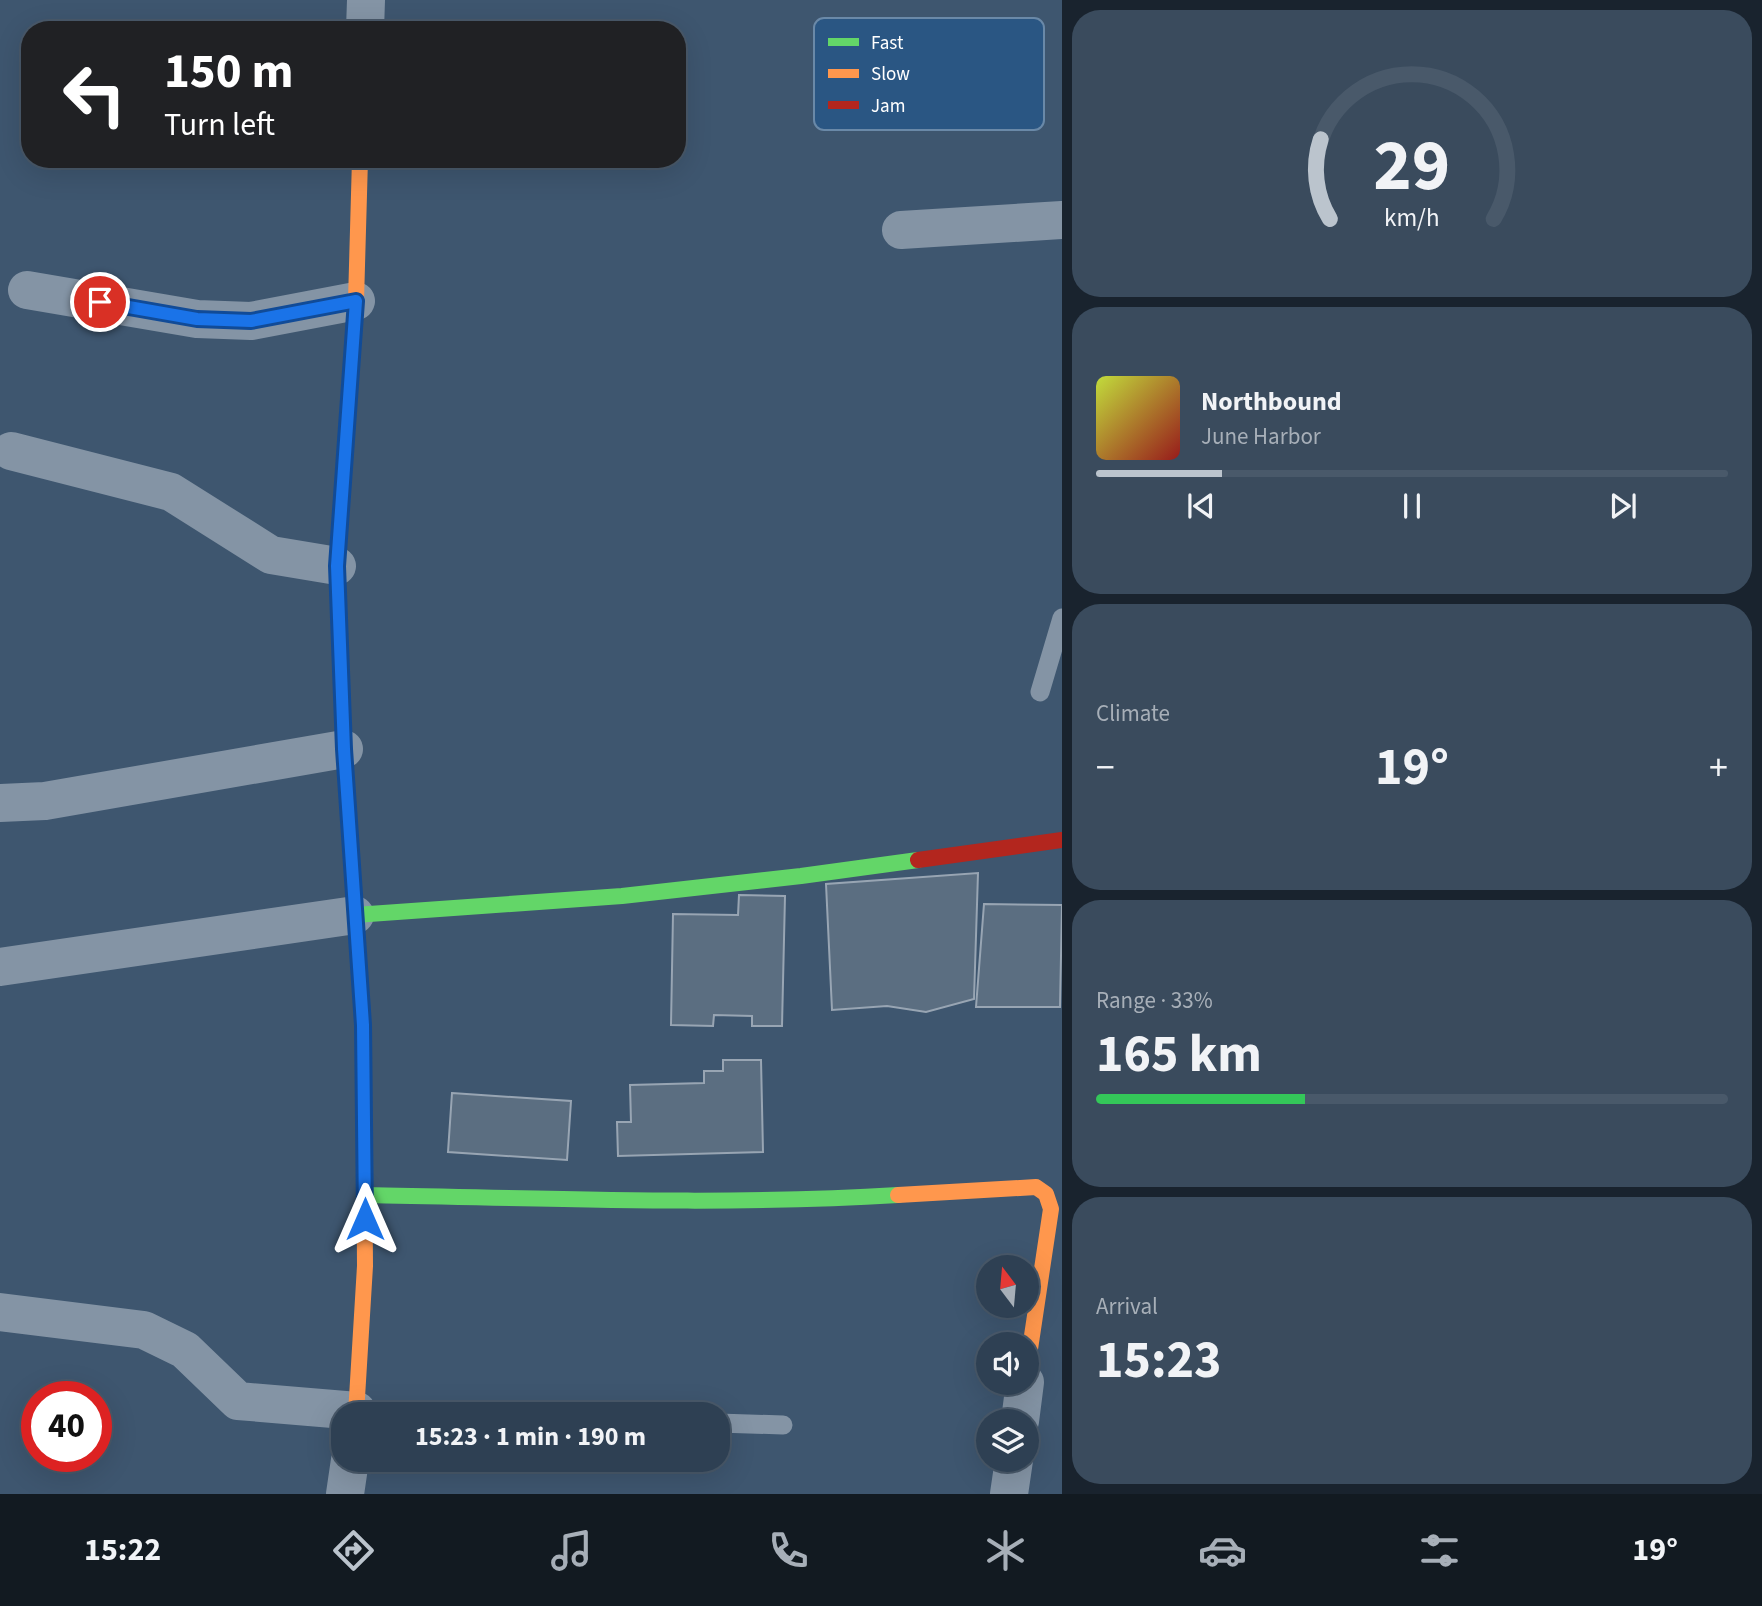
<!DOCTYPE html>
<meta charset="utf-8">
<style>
:root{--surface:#2e4053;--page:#3a4b5d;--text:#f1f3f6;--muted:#a7afb8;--line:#49596a;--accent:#bbc4cd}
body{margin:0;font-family:"Source Sans 3",sans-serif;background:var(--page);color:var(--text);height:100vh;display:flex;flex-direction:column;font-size:26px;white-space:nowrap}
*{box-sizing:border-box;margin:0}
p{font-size:23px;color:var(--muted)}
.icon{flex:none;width:38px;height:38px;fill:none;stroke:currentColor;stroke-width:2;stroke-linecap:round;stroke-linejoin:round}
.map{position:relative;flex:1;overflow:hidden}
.drawer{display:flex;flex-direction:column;gap:10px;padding:10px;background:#19232e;width:700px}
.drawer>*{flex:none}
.hud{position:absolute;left:21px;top:21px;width:665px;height:147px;border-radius:28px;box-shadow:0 7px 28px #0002,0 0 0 2px var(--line);background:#202124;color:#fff;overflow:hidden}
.needle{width:46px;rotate:344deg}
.controls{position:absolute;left:976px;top:1255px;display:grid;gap:14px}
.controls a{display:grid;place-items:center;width:63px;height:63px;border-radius:50%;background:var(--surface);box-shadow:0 7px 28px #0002,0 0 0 2px var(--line);font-size:35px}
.speed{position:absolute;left:21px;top:1381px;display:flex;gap:14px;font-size:35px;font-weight:700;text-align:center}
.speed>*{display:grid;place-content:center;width:91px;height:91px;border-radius:50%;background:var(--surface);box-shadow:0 7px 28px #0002,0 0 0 2px var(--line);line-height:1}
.speed .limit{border:10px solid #d22;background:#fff;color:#111}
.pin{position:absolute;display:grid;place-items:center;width:60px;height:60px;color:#fff;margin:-30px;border:4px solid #fff;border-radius:50%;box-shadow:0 2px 7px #0007}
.me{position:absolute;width:77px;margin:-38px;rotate:0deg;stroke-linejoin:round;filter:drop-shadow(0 0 5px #0008)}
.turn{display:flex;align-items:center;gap:24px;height:147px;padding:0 28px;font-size:32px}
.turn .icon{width:91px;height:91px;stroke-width:2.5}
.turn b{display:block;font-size:49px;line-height:60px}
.big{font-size:52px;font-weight:700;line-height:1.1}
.drawer .card{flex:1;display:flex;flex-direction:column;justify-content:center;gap:10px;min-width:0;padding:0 24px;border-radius:28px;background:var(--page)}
.drawer .dial{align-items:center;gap:0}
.dial svg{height:182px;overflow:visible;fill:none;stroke:var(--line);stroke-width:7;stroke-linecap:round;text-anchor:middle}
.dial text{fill:var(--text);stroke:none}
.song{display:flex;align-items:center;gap:21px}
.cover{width:84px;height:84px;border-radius:10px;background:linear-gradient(135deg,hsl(70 70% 55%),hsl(0 70% 35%))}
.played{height:7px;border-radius:4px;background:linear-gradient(90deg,var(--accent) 20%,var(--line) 20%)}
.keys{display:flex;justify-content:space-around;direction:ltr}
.heat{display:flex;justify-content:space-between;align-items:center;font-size:38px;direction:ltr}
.charge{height:10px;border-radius:5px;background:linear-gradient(90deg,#34c759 33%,var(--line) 0)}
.trip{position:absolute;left:331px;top:1402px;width:399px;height:70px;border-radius:28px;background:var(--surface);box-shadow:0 7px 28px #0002,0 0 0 2px var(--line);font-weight:700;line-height:70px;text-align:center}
.dock{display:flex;height:112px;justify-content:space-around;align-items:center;background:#121a21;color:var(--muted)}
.dock .icon{width:49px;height:49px}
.dock .current{color:var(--accent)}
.dock b{font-size:32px;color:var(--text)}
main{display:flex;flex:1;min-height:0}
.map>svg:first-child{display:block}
.building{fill:#5b6e81;stroke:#98a5b3;stroke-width:2}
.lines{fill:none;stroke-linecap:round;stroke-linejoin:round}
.lane{stroke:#8494a5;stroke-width:19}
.street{stroke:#8494a5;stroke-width:38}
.fast{stroke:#63d668;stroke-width:16}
.slow{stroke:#ff974d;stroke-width:16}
.jam{stroke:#b3261e;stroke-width:16}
.route-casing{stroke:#114b97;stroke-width:18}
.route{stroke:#1a73e8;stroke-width:12}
.key{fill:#2a5683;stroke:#6a89a8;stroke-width:2}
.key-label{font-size:19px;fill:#fff}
</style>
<main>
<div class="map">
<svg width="1062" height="1494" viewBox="0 0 1062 1494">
<rect width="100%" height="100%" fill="#3e566f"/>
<path class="building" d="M978,873l-4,126 -48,13 -39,-6 -55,4 -6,-126z
M739,895l46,1 -3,130h-30v-10l-38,-1 -1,11 -42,-1 2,-111 65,1z
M984,904l78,1 -2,102h-84z
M723,1060h38l2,92 -145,4 -1,-34h14l-1,-37 74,-2v-12h19z
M452,1093l119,8 -4,59 -119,-8z"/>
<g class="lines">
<path class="lane" d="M1040,692l22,-74
M357,1411l96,3
M718,1423l65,2"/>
<path class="street" d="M365,30l1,-30
M901,230l161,-10
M27,290l170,29 54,2 105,-20
M11,451l160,41 100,63 66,11
M0,803l45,-2 299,-52
M0,967l355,-52
M0,1312l144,18 41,20 53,51 119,10
M1020,1421l5,-39
M345,1494l5,-34
M1009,1494l5,-34"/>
<path class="fast" d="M349,395l-12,171 7,183 19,276 1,97
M355,915l267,-19 179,-20 117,-16
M365,1195c178,3 356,11 533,0"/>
<path class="slow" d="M349,395l7,-94 4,-142
M898,1195l138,-8 10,7 5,15 -24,160
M356,1414l9,-148 -1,-144"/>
<path class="jam" d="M918,860l144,-20"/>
</g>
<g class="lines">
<defs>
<path id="route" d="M100,302l97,17 54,2 105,-20 -19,265 7,183 19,276 2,194"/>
</defs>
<use href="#route" class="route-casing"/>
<use href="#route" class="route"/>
</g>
<rect x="814" y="18" width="230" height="112" rx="10" class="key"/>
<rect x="828" y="38" width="31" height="8" fill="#63d668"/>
<rect x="828" y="69" width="31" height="9" fill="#ff974d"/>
<rect x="828" y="101" width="31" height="8" fill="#b3261e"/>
<g class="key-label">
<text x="871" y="49">Fast</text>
<text x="871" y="80">Slow</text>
<text x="871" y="112">Jam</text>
</g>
</svg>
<div class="controls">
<a><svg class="needle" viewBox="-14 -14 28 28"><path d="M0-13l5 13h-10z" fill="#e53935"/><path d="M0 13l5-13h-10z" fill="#a7afb8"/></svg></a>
<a><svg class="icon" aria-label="sound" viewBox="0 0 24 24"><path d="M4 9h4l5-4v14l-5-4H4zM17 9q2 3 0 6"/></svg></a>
<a><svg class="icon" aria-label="layers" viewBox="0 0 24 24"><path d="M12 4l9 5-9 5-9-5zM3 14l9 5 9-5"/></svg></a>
</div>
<div class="speed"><div class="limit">40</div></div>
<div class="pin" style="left:100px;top:302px;background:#d93025"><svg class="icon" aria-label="arrive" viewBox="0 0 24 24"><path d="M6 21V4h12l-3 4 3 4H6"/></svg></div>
<svg class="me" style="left:365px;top:1219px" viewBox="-20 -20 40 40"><path d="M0-17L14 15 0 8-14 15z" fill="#1a73e8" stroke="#fff" stroke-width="4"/></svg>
<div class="trip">15:23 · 1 min · 190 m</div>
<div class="hud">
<div class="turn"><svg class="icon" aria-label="left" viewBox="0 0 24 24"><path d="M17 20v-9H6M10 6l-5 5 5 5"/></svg><div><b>150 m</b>Turn left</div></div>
</div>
</div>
<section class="drawer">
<div class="card dial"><svg viewBox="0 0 100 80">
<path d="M14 69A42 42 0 1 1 86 69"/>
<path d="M14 69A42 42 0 0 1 10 34" stroke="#bbc4cd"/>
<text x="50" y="56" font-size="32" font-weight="700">29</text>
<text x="50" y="72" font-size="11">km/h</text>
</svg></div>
<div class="card">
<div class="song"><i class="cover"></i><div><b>Northbound</b><p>June Harbor</p></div></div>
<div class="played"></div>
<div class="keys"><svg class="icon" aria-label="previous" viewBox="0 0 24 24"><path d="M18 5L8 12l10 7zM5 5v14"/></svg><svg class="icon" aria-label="pause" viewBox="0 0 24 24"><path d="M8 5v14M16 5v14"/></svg><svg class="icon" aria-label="next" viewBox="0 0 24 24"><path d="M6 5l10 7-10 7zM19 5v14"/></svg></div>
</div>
<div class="card"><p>Climate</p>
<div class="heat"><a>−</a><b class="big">19°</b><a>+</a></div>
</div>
<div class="card"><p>Range · 33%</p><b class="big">165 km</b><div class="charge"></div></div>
<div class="card"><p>Arrival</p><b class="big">15:23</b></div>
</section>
</main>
<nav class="dock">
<b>15:22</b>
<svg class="icon current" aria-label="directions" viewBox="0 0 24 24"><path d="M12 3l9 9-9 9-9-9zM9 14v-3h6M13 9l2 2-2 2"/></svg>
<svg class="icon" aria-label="music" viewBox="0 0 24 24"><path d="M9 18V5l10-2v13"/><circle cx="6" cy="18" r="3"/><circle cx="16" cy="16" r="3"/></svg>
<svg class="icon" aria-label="phone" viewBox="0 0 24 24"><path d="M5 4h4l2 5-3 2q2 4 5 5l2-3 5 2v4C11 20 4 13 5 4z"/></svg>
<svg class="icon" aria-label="climate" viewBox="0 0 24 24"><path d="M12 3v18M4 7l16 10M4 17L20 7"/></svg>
<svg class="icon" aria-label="car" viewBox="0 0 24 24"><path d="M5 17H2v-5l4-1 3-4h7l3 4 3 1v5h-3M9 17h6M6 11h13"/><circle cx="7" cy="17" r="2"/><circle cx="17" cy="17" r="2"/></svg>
<svg class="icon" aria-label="filters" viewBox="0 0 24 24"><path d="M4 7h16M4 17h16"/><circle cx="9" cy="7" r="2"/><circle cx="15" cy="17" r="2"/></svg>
<b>19°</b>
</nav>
